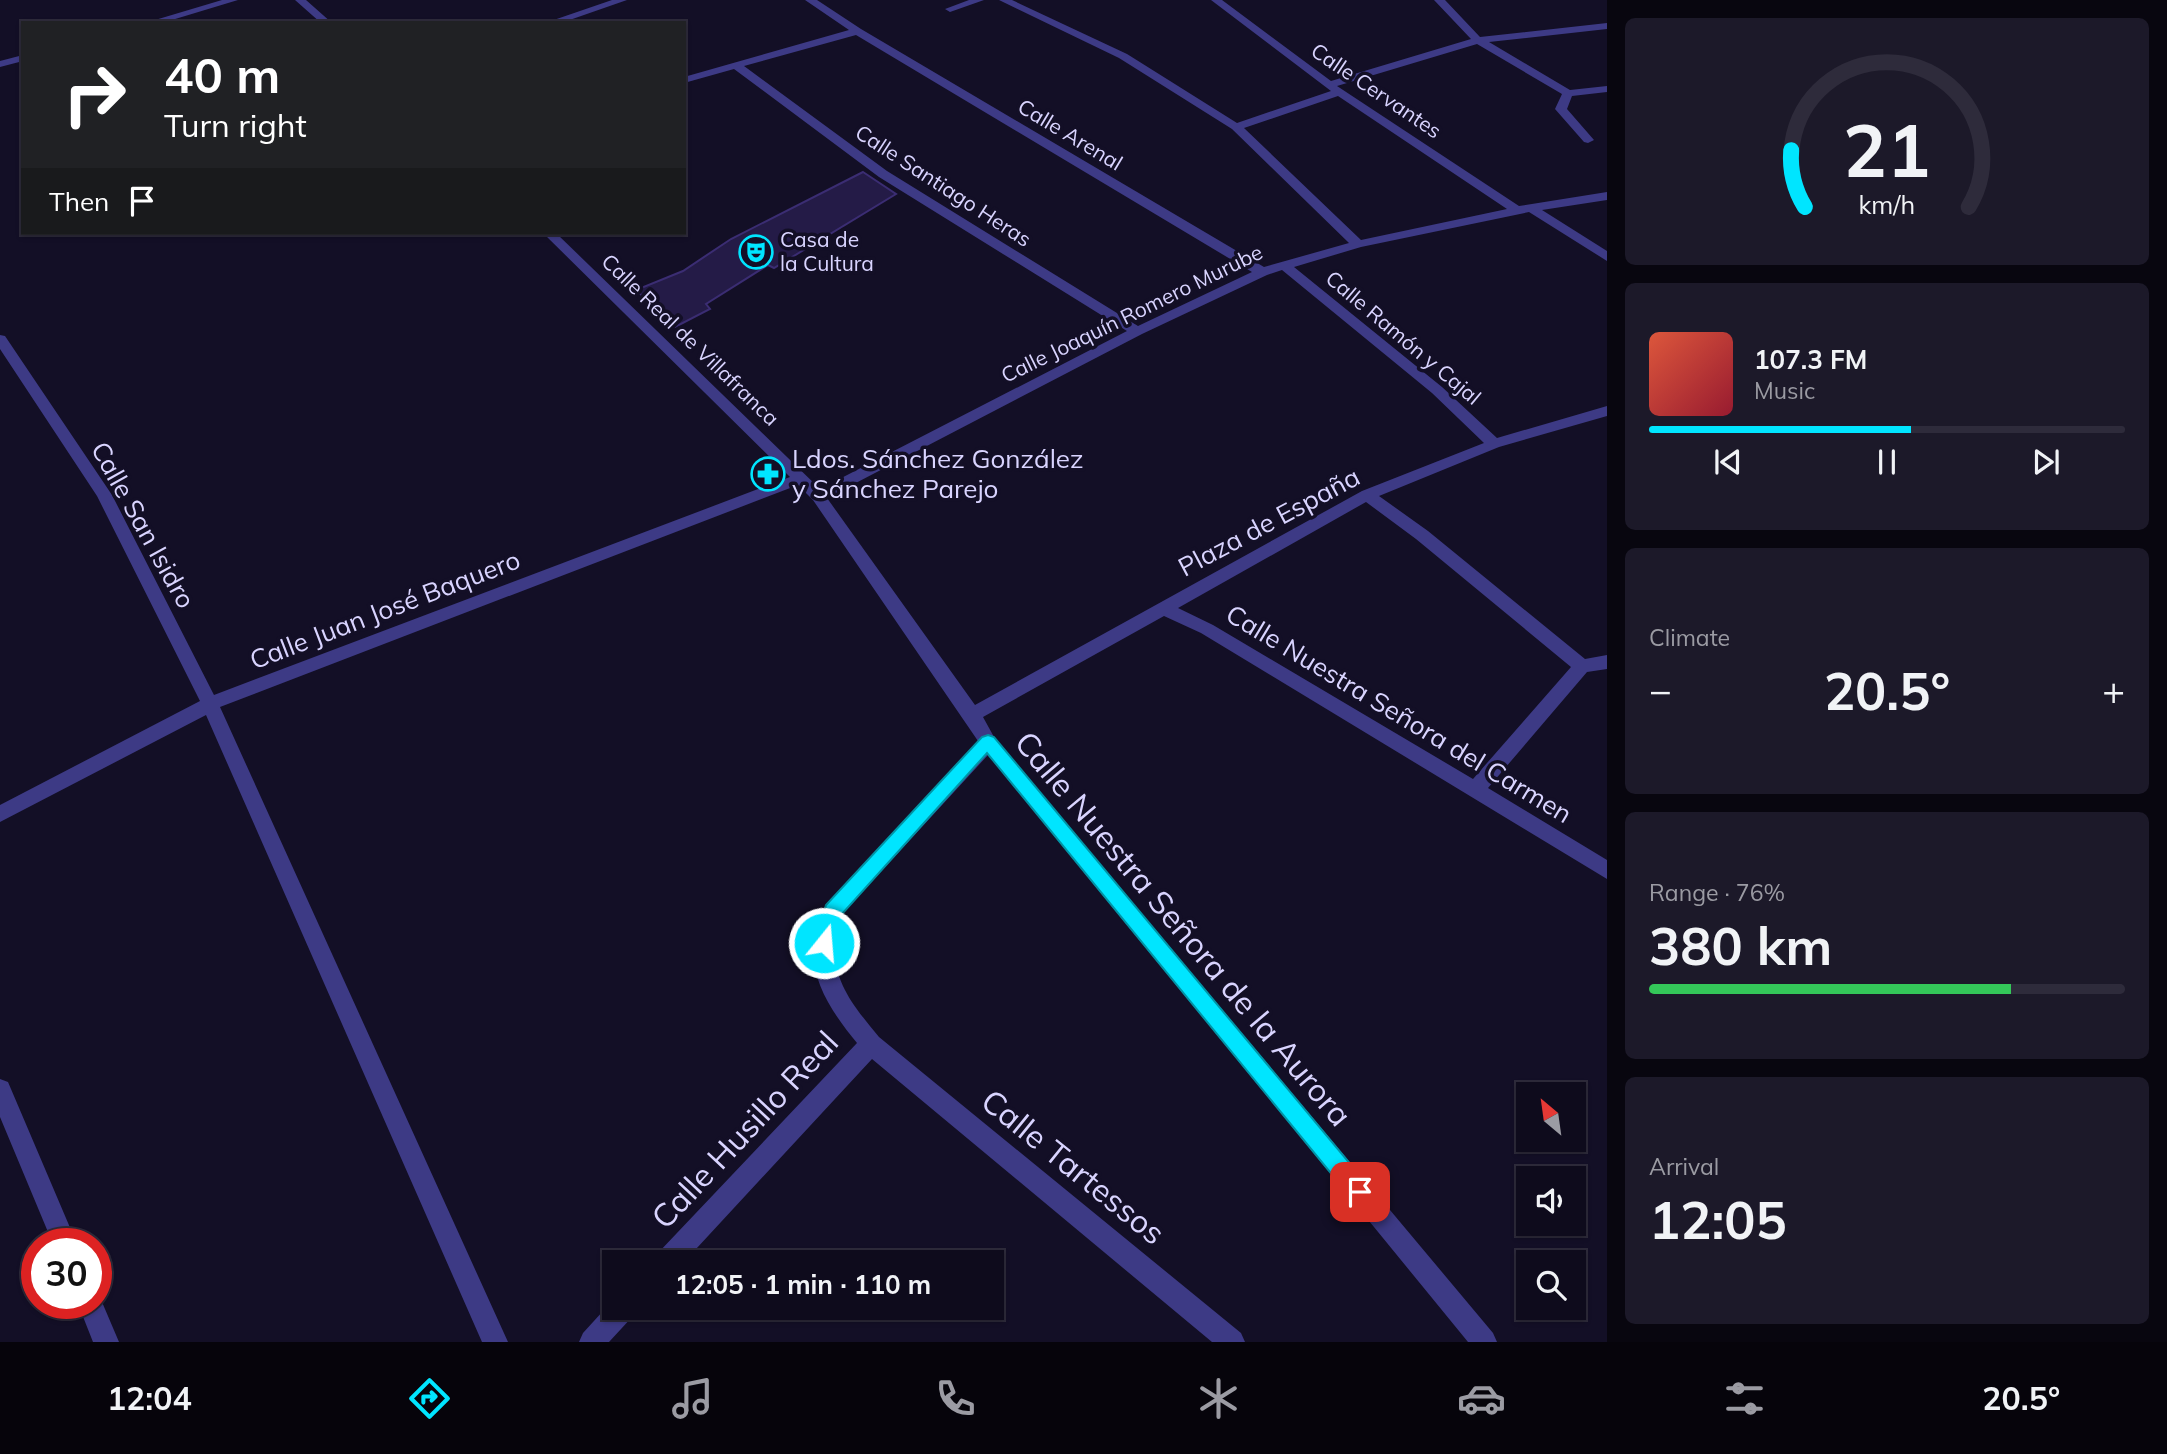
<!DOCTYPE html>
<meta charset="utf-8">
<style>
:root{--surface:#0e0b1c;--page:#1c1929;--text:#f1f3f6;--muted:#9b9ba3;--line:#2e2b3b;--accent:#00e5ff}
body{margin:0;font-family:Mulish,sans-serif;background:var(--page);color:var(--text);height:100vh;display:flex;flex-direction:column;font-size:26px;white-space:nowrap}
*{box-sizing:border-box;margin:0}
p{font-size:23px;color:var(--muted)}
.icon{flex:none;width:38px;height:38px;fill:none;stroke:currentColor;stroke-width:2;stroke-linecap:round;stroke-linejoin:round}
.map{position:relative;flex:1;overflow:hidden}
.details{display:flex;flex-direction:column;gap:18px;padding:18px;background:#08060f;width:560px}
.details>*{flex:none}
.banner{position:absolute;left:21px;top:21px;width:665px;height:214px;border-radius:0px;box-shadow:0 2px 5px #0004,0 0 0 2px var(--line);background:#202124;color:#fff;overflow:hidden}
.needle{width:46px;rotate:331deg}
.fabs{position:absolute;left:1516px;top:1082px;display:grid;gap:14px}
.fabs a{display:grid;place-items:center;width:70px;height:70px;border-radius:0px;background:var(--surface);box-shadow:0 2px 5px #0004,0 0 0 2px var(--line);font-size:35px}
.speed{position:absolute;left:21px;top:1228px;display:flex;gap:14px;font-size:35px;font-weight:700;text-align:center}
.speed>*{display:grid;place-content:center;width:91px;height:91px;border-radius:50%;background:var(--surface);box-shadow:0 2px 5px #0004,0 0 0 2px var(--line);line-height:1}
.speed .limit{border:10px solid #d22;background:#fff;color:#111}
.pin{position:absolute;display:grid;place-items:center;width:60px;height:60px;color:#fff;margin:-30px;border-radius:14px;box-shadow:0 4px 10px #0006}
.me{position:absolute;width:77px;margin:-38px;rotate:17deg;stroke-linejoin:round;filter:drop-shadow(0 0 5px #0008)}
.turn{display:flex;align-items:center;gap:24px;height:147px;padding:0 28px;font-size:32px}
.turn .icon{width:91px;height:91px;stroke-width:2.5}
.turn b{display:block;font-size:49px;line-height:60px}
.then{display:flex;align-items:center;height:66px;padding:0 28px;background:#0003;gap:14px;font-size:26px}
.big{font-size:52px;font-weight:700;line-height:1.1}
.details .widget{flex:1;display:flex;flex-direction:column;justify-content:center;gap:10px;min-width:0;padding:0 24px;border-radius:10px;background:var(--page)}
.details .dial{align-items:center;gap:0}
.dial svg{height:182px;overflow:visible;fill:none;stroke:var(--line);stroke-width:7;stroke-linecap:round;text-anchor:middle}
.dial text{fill:var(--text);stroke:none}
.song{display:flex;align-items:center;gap:21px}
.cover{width:84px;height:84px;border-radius:10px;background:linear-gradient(135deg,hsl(10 70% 55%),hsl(350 70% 35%))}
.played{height:7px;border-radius:4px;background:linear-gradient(90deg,var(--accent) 55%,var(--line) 55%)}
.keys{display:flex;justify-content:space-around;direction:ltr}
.heat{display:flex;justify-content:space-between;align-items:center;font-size:38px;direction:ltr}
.charge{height:10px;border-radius:5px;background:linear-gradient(90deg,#34c759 76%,var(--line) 0)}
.trip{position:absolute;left:602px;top:1250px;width:402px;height:70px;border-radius:0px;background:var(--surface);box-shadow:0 2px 5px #0004,0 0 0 2px var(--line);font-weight:700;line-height:70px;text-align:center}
.tabs{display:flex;height:112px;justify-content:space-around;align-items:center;background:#06040b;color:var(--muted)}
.tabs .icon{width:49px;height:49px}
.tabs .selected{color:var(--accent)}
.tabs b{font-size:32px;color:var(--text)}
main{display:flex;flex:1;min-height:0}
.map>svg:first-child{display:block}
.building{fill:#241b47;stroke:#3b2d73;stroke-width:2}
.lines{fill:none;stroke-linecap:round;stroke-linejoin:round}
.street{fill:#3d3a85;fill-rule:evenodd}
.route{fill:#00e5ff;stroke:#0095a6;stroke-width:2}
.labels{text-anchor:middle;stroke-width:7;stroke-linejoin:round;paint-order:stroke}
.far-street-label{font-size:21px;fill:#d9d4ff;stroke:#130f26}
.far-poi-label{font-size:21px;fill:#d9d4ff;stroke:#130f26;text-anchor:start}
.poi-label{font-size:26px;fill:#d9d4ff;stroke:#130f26;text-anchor:start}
.street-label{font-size:26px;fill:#d9d4ff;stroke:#130f26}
.near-street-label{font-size:32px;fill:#d9d4ff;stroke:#130f26}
</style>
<main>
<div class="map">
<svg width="1607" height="1342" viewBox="0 0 1607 1342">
<rect width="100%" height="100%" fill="#130f26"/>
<path class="building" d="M863,172l33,22 -122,74 -6,-3 -62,39 4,5 -35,18 -39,-37 47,-19 48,-32z"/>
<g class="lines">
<path class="street" d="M222,0h16l-76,23h-17z
M295,0h11l26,23h-11z
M612,0h15l-66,23h-16z
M805,0h12l44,29 403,238 85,-24 -117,-114 -113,-71 -120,-58h13l115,54 110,69 94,-32 -120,-91h11l109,81 140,-42 -37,-39h11l35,37 127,-14v6l-118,13 81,48 37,-4v6l-35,4 -5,13 27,31 -6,3 -4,-1 -29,-33 7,-15 -85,-50 -140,42 182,120 88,-14v8l-65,10 65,41v10l-78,-49 -168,35 -67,20 148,120 55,51 110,-32v10l-108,31 -120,49 49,35 157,128 22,-4v14l-20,3 -99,116 119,72v19l-406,-246 -37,-17 -181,101 11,20 499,596 4,9h-29l-480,-587 -147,160c-17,54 4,81 38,122l362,296 4,9h-33l-340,-283 -188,203h-29l3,-9 199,-210c-24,-29 -49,-65 -43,-105 2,-9 6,-18 8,-27l156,-170 -165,-241 -15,-15 -578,222 288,635h-26l-276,-627 -206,107v-17l200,-104 -103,-205 -97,-147v-14l5,1 107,159 102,200 576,-218 -247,-244h13l264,256 307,-158 -248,-154 -145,-108 -50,14v-6l165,-47zM856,35l396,237 -114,54 -251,-155 -143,-105zM1338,96l169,113 -146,31 -117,-112zM1282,270l150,123 52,50 -122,48 -387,214 -148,-207 315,-164 125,-59zM1366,502l50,37 155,128 -98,112 -260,-154 -35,-17z
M969,0h15l-34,12 -5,-3z
M23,55v6l-23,6v-6z
M0,1079l8,3 69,162h-24l-53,-127z
M96,1294l3,1 20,47h-26l-15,-38h18z
M614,1299v8h22l-3,9 -24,26h-30l4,-9z"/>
</g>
<path class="route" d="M988,735l6,2 373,447 3,8 -3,7 -7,4 -8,-4 -365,-446 -146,162 -11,34 -6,2 -7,-2 -3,-6 12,-38 156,-168z"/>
<defs>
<symbol id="theatre-ring" viewBox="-11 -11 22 22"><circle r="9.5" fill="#130f26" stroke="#00e5ff" stroke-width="1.5"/><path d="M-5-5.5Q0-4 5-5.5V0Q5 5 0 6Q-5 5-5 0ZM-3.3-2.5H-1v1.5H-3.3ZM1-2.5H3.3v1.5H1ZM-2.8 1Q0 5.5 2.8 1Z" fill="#00e5ff"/></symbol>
<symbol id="pharmacy-ring" viewBox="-11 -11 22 22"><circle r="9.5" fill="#130f26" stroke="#00e5ff" stroke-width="1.5"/><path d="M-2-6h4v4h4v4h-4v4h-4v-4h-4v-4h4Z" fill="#00e5ff"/></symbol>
</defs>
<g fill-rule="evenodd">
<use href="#theatre-ring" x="737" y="233" width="38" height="38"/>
<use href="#pharmacy-ring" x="749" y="455" width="38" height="38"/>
</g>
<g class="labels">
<g class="far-street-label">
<text transform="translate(1376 91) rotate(34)" y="7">Calle Cervantes</text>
<text transform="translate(1070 135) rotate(31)" y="7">Calle Arenal</text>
<text transform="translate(943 186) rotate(33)" y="7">Calle Santiago Heras</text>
<text transform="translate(1132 314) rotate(-26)" y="7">Calle Joaquín Romero Murube</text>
<text transform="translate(1403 338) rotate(40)" y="7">Calle Ramón y Cajal</text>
<text transform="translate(690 340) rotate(44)" y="7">Calle Real de Villafranca</text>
</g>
<g class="far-poi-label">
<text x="780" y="247">Casa de<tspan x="780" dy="24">la Cultura</tspan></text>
</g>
<g class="poi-label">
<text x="792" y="468">Ldos. Sánchez González<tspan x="792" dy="30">y Sánchez Parejo</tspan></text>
</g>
<g class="street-label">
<text transform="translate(1269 522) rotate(-28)" y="9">Plaza de España</text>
<text transform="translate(143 525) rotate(61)" y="9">Calle San Isidro</text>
<text transform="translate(385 610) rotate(-21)" y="9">Calle Juan José Baquero</text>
<text transform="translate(1399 714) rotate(31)" y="9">Calle Nuestra Señora del Carmen</text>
</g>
<g class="near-street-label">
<text transform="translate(1183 929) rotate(50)" y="11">Calle Nuestra Señora de la Aurora</text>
<text transform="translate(745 1130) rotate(-47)" y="11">Calle Husillo Real</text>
<text transform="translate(1073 1167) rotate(39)" y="11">Calle Tartessos</text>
</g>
</g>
</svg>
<div class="fabs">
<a><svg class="needle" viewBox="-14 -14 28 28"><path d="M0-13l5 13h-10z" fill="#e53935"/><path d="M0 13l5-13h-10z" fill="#9b9ba3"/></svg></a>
<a><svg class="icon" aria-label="sound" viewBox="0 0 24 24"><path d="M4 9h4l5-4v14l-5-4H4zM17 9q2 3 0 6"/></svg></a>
<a><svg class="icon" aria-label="search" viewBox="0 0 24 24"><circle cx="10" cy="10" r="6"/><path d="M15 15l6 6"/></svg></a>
</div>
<div class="speed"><div class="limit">30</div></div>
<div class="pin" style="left:1360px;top:1192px;background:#d93025"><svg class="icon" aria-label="arrive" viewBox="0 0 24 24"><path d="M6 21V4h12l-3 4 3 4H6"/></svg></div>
<svg class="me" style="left:824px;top:943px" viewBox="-20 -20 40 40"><circle r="17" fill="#00e5ff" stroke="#fff" stroke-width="3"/><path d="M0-11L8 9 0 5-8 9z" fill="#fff"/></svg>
<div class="trip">12:05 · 1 min · 110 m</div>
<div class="banner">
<div class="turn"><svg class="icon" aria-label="right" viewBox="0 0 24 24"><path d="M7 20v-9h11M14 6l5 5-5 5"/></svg><div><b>40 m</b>Turn right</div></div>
<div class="then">Then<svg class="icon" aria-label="arrive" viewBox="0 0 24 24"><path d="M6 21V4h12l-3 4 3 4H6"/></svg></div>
</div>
</div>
<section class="details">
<div class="widget dial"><svg viewBox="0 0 100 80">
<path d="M14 69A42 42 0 1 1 86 69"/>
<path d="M14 69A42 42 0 0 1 8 44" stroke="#00e5ff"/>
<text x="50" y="56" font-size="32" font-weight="700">21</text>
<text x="50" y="72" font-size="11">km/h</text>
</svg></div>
<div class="widget">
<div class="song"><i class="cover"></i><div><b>107.3 FM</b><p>Music</p></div></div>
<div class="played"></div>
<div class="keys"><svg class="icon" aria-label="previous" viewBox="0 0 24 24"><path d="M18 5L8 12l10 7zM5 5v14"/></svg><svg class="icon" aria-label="pause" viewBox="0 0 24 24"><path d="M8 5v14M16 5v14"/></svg><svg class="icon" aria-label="next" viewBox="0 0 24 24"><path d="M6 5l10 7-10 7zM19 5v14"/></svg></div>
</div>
<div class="widget"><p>Climate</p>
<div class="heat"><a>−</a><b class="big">20.5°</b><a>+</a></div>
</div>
<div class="widget"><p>Range · 76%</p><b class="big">380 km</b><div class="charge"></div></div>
<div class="widget"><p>Arrival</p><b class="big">12:05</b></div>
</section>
</main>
<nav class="tabs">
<b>12:04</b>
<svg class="icon selected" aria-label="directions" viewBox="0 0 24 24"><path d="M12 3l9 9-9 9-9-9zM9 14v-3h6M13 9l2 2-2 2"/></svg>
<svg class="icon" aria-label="music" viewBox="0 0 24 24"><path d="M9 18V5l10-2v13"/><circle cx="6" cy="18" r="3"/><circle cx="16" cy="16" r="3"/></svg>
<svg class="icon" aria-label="phone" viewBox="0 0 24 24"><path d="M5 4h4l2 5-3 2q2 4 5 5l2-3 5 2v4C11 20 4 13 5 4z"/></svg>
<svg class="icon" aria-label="climate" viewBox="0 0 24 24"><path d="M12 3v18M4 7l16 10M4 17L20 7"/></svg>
<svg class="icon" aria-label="car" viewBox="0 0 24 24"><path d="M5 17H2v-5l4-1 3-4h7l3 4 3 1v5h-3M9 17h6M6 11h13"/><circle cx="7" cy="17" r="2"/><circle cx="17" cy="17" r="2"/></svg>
<svg class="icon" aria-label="filters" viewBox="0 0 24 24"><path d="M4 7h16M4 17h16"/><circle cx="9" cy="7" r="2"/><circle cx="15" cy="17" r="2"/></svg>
<b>20.5°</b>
</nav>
